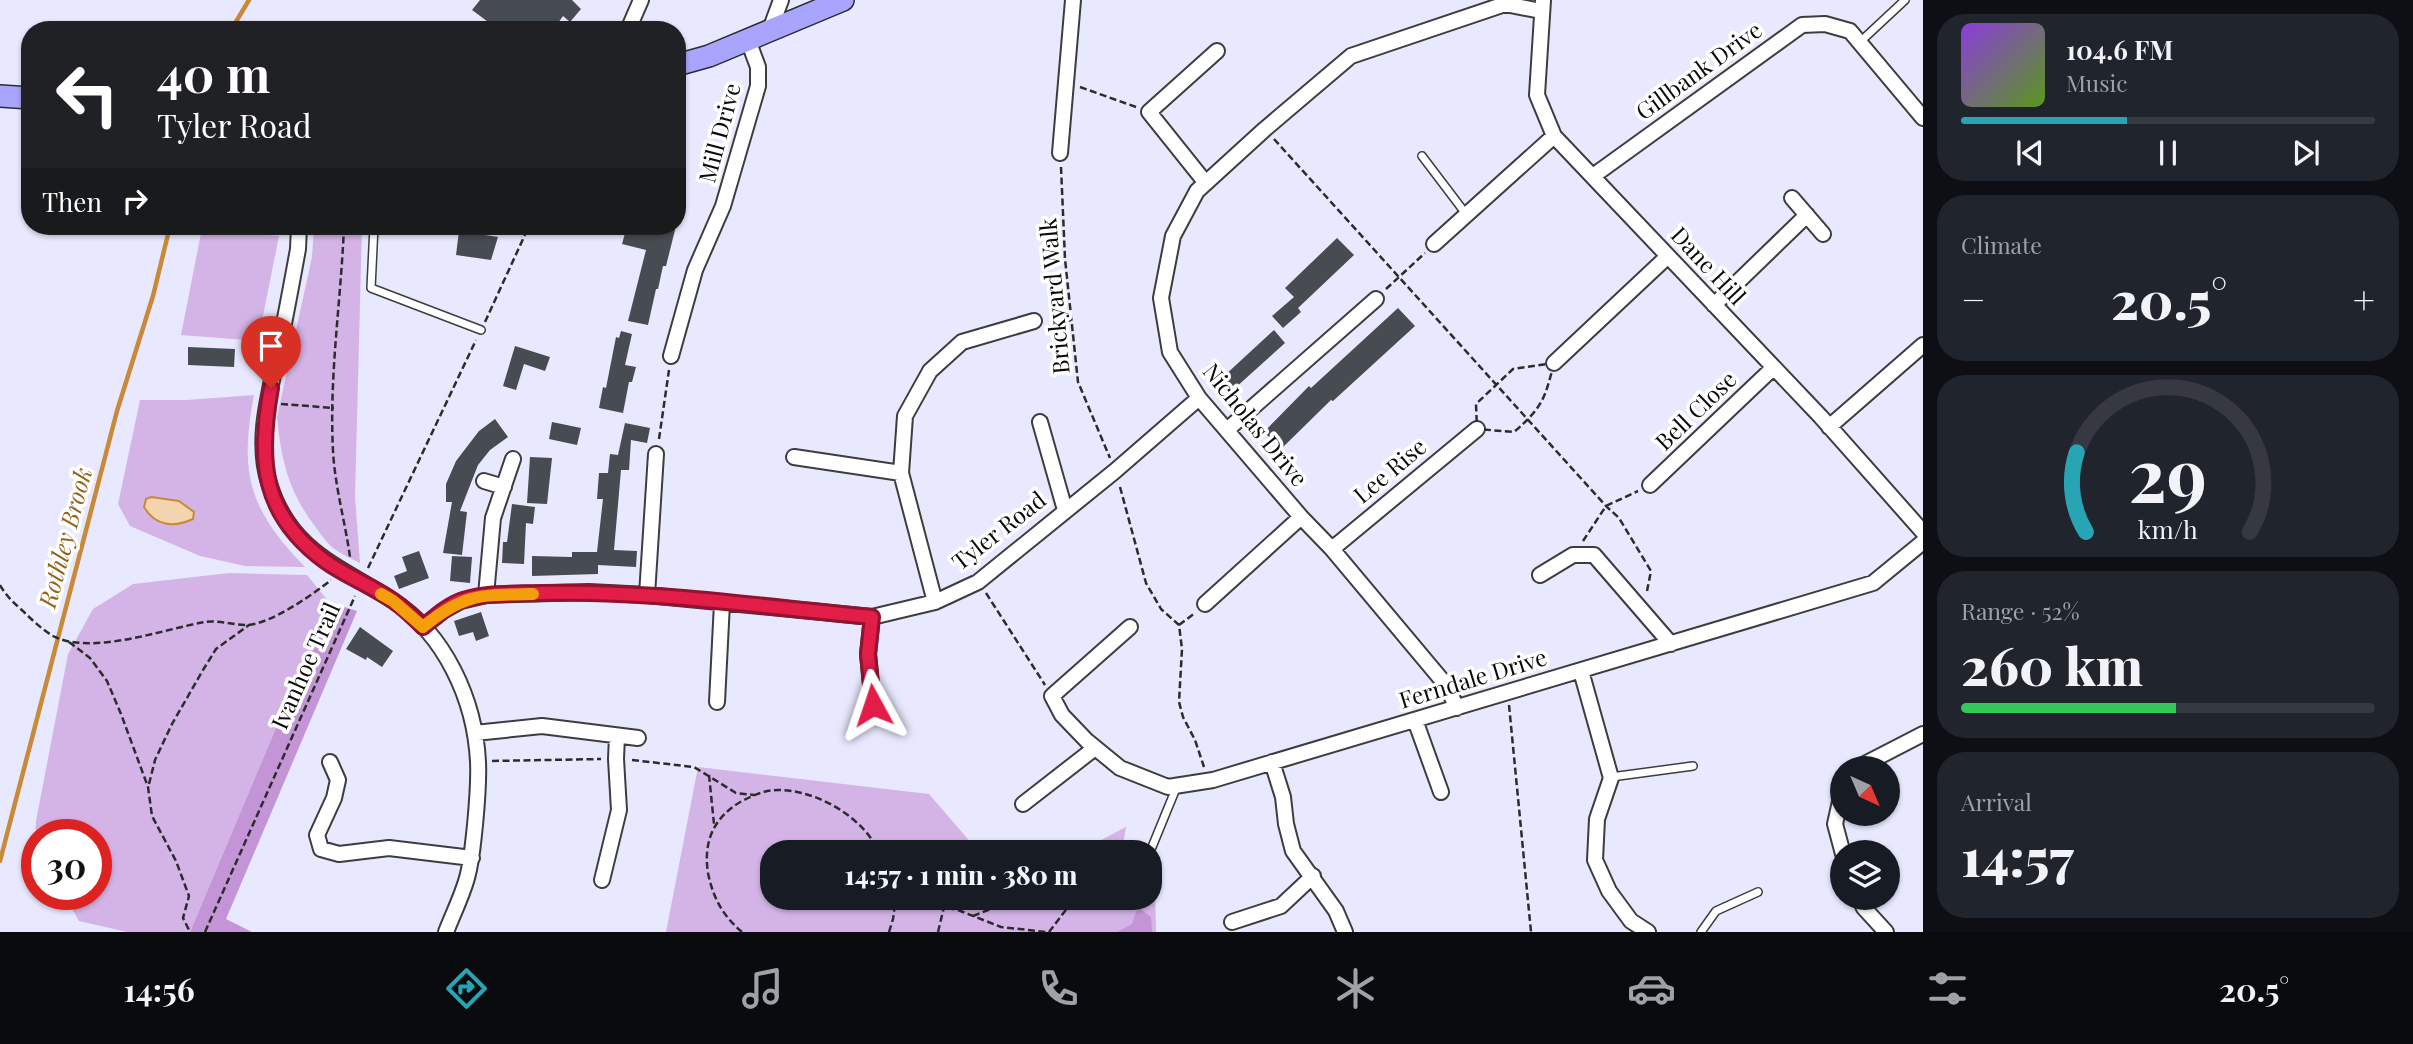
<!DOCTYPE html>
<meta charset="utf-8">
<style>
:root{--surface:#171b24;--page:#20242c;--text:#f1f3f6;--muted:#9ea1a6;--line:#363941;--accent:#28a5b4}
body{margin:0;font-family:"Playfair Display",serif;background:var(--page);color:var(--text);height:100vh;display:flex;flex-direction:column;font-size:26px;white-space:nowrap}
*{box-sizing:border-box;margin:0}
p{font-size:23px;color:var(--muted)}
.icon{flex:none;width:38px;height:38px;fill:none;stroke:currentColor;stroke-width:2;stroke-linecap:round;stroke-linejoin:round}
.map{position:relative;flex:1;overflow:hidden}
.side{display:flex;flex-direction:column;gap:14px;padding:14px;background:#0d0f14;width:490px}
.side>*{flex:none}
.hud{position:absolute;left:21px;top:21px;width:665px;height:214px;border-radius:28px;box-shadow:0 2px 5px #0004;background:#202124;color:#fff;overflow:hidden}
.needle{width:46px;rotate:136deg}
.controls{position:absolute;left:1830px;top:756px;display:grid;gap:14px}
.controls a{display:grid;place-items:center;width:70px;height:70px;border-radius:50%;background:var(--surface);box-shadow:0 2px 5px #0004;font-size:35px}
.speed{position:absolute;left:21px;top:819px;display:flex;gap:14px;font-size:35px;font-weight:700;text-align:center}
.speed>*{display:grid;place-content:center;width:91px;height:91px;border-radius:50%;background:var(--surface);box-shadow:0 2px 5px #0004;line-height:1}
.speed .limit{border:10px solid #d22;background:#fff;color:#111}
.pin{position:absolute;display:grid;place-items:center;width:60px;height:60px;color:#fff;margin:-72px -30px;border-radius:50% 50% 50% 0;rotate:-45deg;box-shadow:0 0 7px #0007}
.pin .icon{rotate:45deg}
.me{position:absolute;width:77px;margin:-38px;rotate:355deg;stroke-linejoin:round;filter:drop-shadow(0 0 5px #0008)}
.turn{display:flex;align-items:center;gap:24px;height:147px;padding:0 21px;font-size:32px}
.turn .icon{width:91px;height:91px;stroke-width:2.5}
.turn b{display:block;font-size:49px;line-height:60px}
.then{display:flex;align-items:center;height:66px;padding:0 21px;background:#0003;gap:14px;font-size:26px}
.big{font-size:52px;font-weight:800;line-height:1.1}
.side .card{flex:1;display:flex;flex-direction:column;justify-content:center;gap:10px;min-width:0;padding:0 24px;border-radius:28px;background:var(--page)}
.side .dial{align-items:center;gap:0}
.dial svg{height:182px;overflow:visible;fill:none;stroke:var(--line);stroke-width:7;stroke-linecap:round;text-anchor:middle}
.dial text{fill:var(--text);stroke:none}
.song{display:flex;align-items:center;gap:21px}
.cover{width:84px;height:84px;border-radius:10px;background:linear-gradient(135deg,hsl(270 70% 55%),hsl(90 70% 35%))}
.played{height:7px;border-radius:4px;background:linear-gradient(90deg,var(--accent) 40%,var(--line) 40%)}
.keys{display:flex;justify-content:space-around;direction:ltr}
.heat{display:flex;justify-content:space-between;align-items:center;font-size:38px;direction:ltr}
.charge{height:10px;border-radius:5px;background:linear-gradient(90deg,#34c759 52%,var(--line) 0)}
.trip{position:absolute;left:760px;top:840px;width:402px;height:70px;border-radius:28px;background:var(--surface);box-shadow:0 2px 5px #0004;font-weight:800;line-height:70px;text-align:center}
.tabs{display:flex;height:112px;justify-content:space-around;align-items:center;background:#090b0e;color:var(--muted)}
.tabs .icon{width:49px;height:49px}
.tabs .selected{color:var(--accent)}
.tabs b{font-size:32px;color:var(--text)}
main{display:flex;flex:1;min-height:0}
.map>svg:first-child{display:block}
.green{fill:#d4b4e6}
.forest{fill:#c394d6}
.water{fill:#f4d3af;stroke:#c88938;stroke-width:2}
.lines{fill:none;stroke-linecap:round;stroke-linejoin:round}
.stream{stroke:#c88938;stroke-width:4.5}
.building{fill:#474c52}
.lane-casing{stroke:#3d3d3d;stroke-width:10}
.street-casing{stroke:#3d3d3d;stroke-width:18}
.secondary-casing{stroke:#2c2c2c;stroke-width:24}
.path{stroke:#2c2c2c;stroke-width:2.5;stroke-dasharray:7 3.5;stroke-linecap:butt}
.lane{stroke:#fff;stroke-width:7}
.street{stroke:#fff;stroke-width:14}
.secondary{stroke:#a9a5fc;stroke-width:21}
.route-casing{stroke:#92132f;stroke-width:18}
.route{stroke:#e11d48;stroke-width:12}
.slow{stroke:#f59e0b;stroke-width:12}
.labels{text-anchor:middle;stroke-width:7;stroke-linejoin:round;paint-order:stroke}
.street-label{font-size:23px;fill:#0a0a0a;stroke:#fff}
.water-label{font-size:24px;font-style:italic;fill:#966419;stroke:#fff}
</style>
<main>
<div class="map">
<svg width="1923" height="932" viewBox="0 0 1923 932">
<rect width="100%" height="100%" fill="#e8e9fe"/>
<path class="green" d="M314,226h48l-7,271 5,66c-8,-4 -17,-8 -24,-13 -9,-6 -16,-17 -22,-25 -26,-35 -33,-66 -37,-108l35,-160z
M202,228l77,8 -21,105 -77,-6z
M254,395c-15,79 -5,114 51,172l-60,-1 -45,-10 -70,-30 -12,-22 22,-104h47z
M229,573l78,2 22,27 -139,330h-63l-48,-11 -15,-27h32v-59h-59v9l-2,-2 1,-21 32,-167 25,-45 40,-25z
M698,767l231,27 50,58h-207v46h378v-8l5,1 1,41h-490z
M1126,827l-4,25h-44z"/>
<path class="forest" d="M329,602l28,9 -131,308 26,13h-62z
M1138,907l13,10 1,15h-35l15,-8z"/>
<path class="water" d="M151,497l28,4 15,11 -1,7c-19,9 -38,7 -49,-12l2,-8z"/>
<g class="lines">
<path class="stream" d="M231,30l18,-30
M0,861l117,-450 36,-115 17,-70"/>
</g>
<path class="building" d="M480,0h92l9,9 -11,13 -7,-6 -10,14h-54l-27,-20z
M627,226h49l-10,40h-3l-5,23h-2l-8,36 -20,-4 18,-71 -24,-6z
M459,231l39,6 -7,23 -35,-5z
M1337,238l17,17 -56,53 3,4 -18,16 -11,-12 22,-19 -9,-9z
M1398,308l17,18 -82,75 -2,-1 -50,49 -17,-17 45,-46 2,2z
M1274,330l11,13 -51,46 -11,-12z
M621,331l11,3 -7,31 11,2 -4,15h-3l-6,31 -24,-5 4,-21 3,1 10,-51 3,1z
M515,346l35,11 -5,14 -21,-7 -8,26 -13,-4z
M188,347l47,2 -1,18 -46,-2z
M495,419l13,18 -18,13 -12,15 -18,46 7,1 -5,43 -19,-2 9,-51h-6v-18l10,-23 23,-30z
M552,422l29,6 -4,17 -28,-6z
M625,423l25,5 -3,15 -16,-3 -2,30h-8l-7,80 23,1 -1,16 -38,-2v9l-66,2v-20l40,1v-5h25l6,-53h-6l2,-26h9l2,-19 8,1z
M530,457l22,1 -5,46 -20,-1z
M512,504l23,3 -2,17 -7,-1 -2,41 -22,-1 1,-21h4z
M419,551l10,27 -30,11 -5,-13 13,-5 -5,-14z
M452,556l20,1 -2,26 -20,-2z
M481,612l8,24 -13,5 -3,-9 -14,4 -5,-15z
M360,627l33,24 -11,16 -15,-10 -1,3 -20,-11z"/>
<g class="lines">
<defs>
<path id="lane" d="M1860,42l45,-42
M1422,156l44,58
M374,226l-3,62 110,42
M1611,777l82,-11
M1147,852l5,-5 25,-61
M1701,932l15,-21 42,-19"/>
<path id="street" d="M1543,0l-6,95 17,41 267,281 102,115
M628,30l13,-30
M770,30l11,-30
M1060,153l13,-153
M1593,176l209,-151 23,-1 25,7 73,87
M1205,182l-56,-70 68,-61
M1792,198l31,36
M299,226l-1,23c-6,33 -12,66 -19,99 -9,43 -24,92 -10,135 20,67 69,83 123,117 53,34 83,100 86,162 1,21 -1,42 -3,63 -2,18 -3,35 -8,53 -5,18 -14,36 -21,54
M1434,244l120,-108
M1714,305l93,-90
M671,356l24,-86 28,-64 35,-120v-19l-10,-27
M1554,363l113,-106
M1040,422l25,88
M1829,427l94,-82
M1228,429l148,-130
M794,457l107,16
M484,481l20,6
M1650,485l122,-116
M1332,549l145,-120
M1540,575l33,-20h21l77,89
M486,595l7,-77 20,-59
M647,595l9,-141
M935,602l-34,-129 4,-57 25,-45 32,-29 72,-21
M1205,604l96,-87
M872,617l-4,37 5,51
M423,627l20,-16 18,-10 25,-6 103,-3 58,3 225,22 63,-15 43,-20 137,-111 84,-73
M1130,627l-78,69 10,19 25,26 33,27 48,19 45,-7 660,-197 50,-41
M1581,671l30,107 -14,41 -2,41 14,31 22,30 17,11
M717,702l5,-99
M1457,708l-11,-23 -114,-136 -31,-32 -102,-119 -29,-46 -9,-54 12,-62 24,-45 68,-62 86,-73 154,-52 36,7
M1415,720l26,72
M475,733l67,-7 96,12
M330,762l8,18 -4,18 -17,37 4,14 18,5 50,-6 83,10
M1272,762l11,35 3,27 7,27 43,60 9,21
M1857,768l66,-34
M1843,788l-8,36 8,30
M1023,804l72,-56
M602,880l17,-70 -3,-51 1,-23
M1859,898l5,10 22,24
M1232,922l49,-16 32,-30"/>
<path id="secondary" d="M677,65l32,-9 134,-56
M0,96l30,2"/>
</defs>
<use href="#lane" class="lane-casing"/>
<use href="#street" class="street-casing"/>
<use href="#secondary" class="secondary-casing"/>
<path class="path" d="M1080,87l56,20
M1274,139l332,367 13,12 32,53 -4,20
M1061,167l4,92 13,123 32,76
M344,226c-3,75 -15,150 -11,225 2,36 12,70 17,106
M1386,289l39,-36
M485,322l44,-96
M1047,327l24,-7
M1554,363c-9,35 -11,44 -40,69l-37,-3 -1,-25 37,-35z
M281,404l53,4
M659,439l10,-69
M1120,487l26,96 15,26 18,16 3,24 -3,53 4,15 12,23 9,27
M1583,541l23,-35 32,-15
M368,568l108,-228
M0,585c6,11 15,19 24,27 9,9 19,18 29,24 39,20 111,-7 152,-14 14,-2 28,3 42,3 24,-1 65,-30 84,-45
M986,593l59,92
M1179,625l16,-12
M69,642l21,16 17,23 14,33 27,73 4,29 24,45 13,35 -6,22 7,14
M1509,705l22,227
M632,760l62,7 42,26 18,2
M492,761l109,-2
M709,775l5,49
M149,784l6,-24 17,-36 31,-54 13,-21 33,-24
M896,898l62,12 43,17 45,5
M973,916l45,-18
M205,932l150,-336
M742,932c-19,-16 -29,-34 -34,-59 -5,-32 6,-56 34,-72 12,-6 23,-11 36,-11 39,0 85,27 101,62
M889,932l4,-13 3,-21
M938,932l6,-25
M1049,932l26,-34"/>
<use href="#lane" class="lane"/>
<use href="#street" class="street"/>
<use href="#secondary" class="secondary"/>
</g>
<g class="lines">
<defs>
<path id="route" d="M271,388c-13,72 -10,126 54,173 22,16 48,25 70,41 10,7 19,16 28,25 12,-10 25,-22 40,-27 25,-8 53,-6 79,-7 111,-3 220,14 330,24l-4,37 5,51"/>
</defs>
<use href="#route" class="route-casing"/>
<use href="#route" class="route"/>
<path class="slow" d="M381,594l12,7 30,26c41,-34 58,-32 110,-33"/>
</g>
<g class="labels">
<g class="street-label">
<text transform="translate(1699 71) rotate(-36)" y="8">Gillbank Drive</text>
<text transform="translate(720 133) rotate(-75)" y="8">Mill Drive</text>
<text transform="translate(1708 266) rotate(47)" y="8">Dane Hill</text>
<text transform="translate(1055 296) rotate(-95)" y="8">Brickyard Walk</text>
<text transform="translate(1696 411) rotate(-44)" y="8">Bell Close</text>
<text transform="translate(1255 425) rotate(51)" y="8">Nicholas Drive</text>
<text transform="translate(1390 471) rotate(-40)" y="8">Lee Rise</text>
<text transform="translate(999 531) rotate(-38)" y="8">Tyler Road</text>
<text transform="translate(306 666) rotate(-66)" y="8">Ivanhoe Trail</text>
<text transform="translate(1473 679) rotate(-17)" y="8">Ferndale Drive</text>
</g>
<g class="water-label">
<text transform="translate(66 538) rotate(-75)" y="8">Rothley Brook</text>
</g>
</g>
</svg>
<div class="controls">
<a><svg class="needle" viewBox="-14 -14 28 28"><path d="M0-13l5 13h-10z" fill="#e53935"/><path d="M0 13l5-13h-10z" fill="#9ea1a6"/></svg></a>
<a><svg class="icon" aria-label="layers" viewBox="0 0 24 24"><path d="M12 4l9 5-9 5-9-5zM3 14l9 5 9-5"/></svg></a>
</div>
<div class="speed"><div class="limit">30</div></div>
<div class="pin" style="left:271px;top:388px;background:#d93025"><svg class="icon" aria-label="arrive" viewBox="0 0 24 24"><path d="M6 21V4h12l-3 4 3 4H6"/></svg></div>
<svg class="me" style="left:873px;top:705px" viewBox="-20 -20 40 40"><path d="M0-17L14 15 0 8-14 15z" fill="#e11d48" stroke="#fff" stroke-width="4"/></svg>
<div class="trip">14:57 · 1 min · 380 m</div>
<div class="hud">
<div class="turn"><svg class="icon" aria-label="left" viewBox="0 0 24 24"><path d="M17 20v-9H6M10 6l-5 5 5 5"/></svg><div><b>40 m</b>Tyler Road</div></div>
<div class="then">Then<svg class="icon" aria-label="right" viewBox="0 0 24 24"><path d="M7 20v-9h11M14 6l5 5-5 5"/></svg></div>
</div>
</div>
<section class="side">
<div class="card">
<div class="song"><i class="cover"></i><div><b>104.6 FM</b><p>Music</p></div></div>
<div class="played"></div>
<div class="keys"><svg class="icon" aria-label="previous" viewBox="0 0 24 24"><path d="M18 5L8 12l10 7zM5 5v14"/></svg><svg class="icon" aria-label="pause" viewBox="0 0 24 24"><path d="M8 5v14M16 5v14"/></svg><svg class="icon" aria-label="next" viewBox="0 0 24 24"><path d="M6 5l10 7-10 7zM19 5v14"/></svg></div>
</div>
<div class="card"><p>Climate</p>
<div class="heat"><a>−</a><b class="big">20.5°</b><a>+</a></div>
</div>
<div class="card dial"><svg viewBox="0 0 100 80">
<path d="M14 69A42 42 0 1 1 86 69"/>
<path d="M14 69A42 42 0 0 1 10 34" stroke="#28a5b4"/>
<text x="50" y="56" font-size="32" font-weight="700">29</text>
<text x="50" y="72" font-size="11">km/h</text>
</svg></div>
<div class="card"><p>Range · 52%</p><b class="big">260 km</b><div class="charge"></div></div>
<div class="card"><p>Arrival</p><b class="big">14:57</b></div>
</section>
</main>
<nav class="tabs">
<b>14:56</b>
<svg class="icon selected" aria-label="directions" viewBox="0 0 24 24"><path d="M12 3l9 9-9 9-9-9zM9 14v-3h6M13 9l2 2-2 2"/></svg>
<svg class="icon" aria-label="music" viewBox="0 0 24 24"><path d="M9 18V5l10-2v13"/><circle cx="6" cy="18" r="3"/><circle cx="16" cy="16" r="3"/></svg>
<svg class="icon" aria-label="phone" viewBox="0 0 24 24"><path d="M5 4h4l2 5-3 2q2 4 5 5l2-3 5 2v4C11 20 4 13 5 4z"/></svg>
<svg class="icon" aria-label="climate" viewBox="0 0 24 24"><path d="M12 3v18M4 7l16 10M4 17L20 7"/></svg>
<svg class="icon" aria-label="car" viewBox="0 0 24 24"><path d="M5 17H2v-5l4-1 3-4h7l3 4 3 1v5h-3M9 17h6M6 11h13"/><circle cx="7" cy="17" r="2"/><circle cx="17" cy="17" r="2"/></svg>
<svg class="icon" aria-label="filters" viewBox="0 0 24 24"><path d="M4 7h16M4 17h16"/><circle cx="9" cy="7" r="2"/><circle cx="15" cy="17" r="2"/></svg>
<b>20.5°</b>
</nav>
